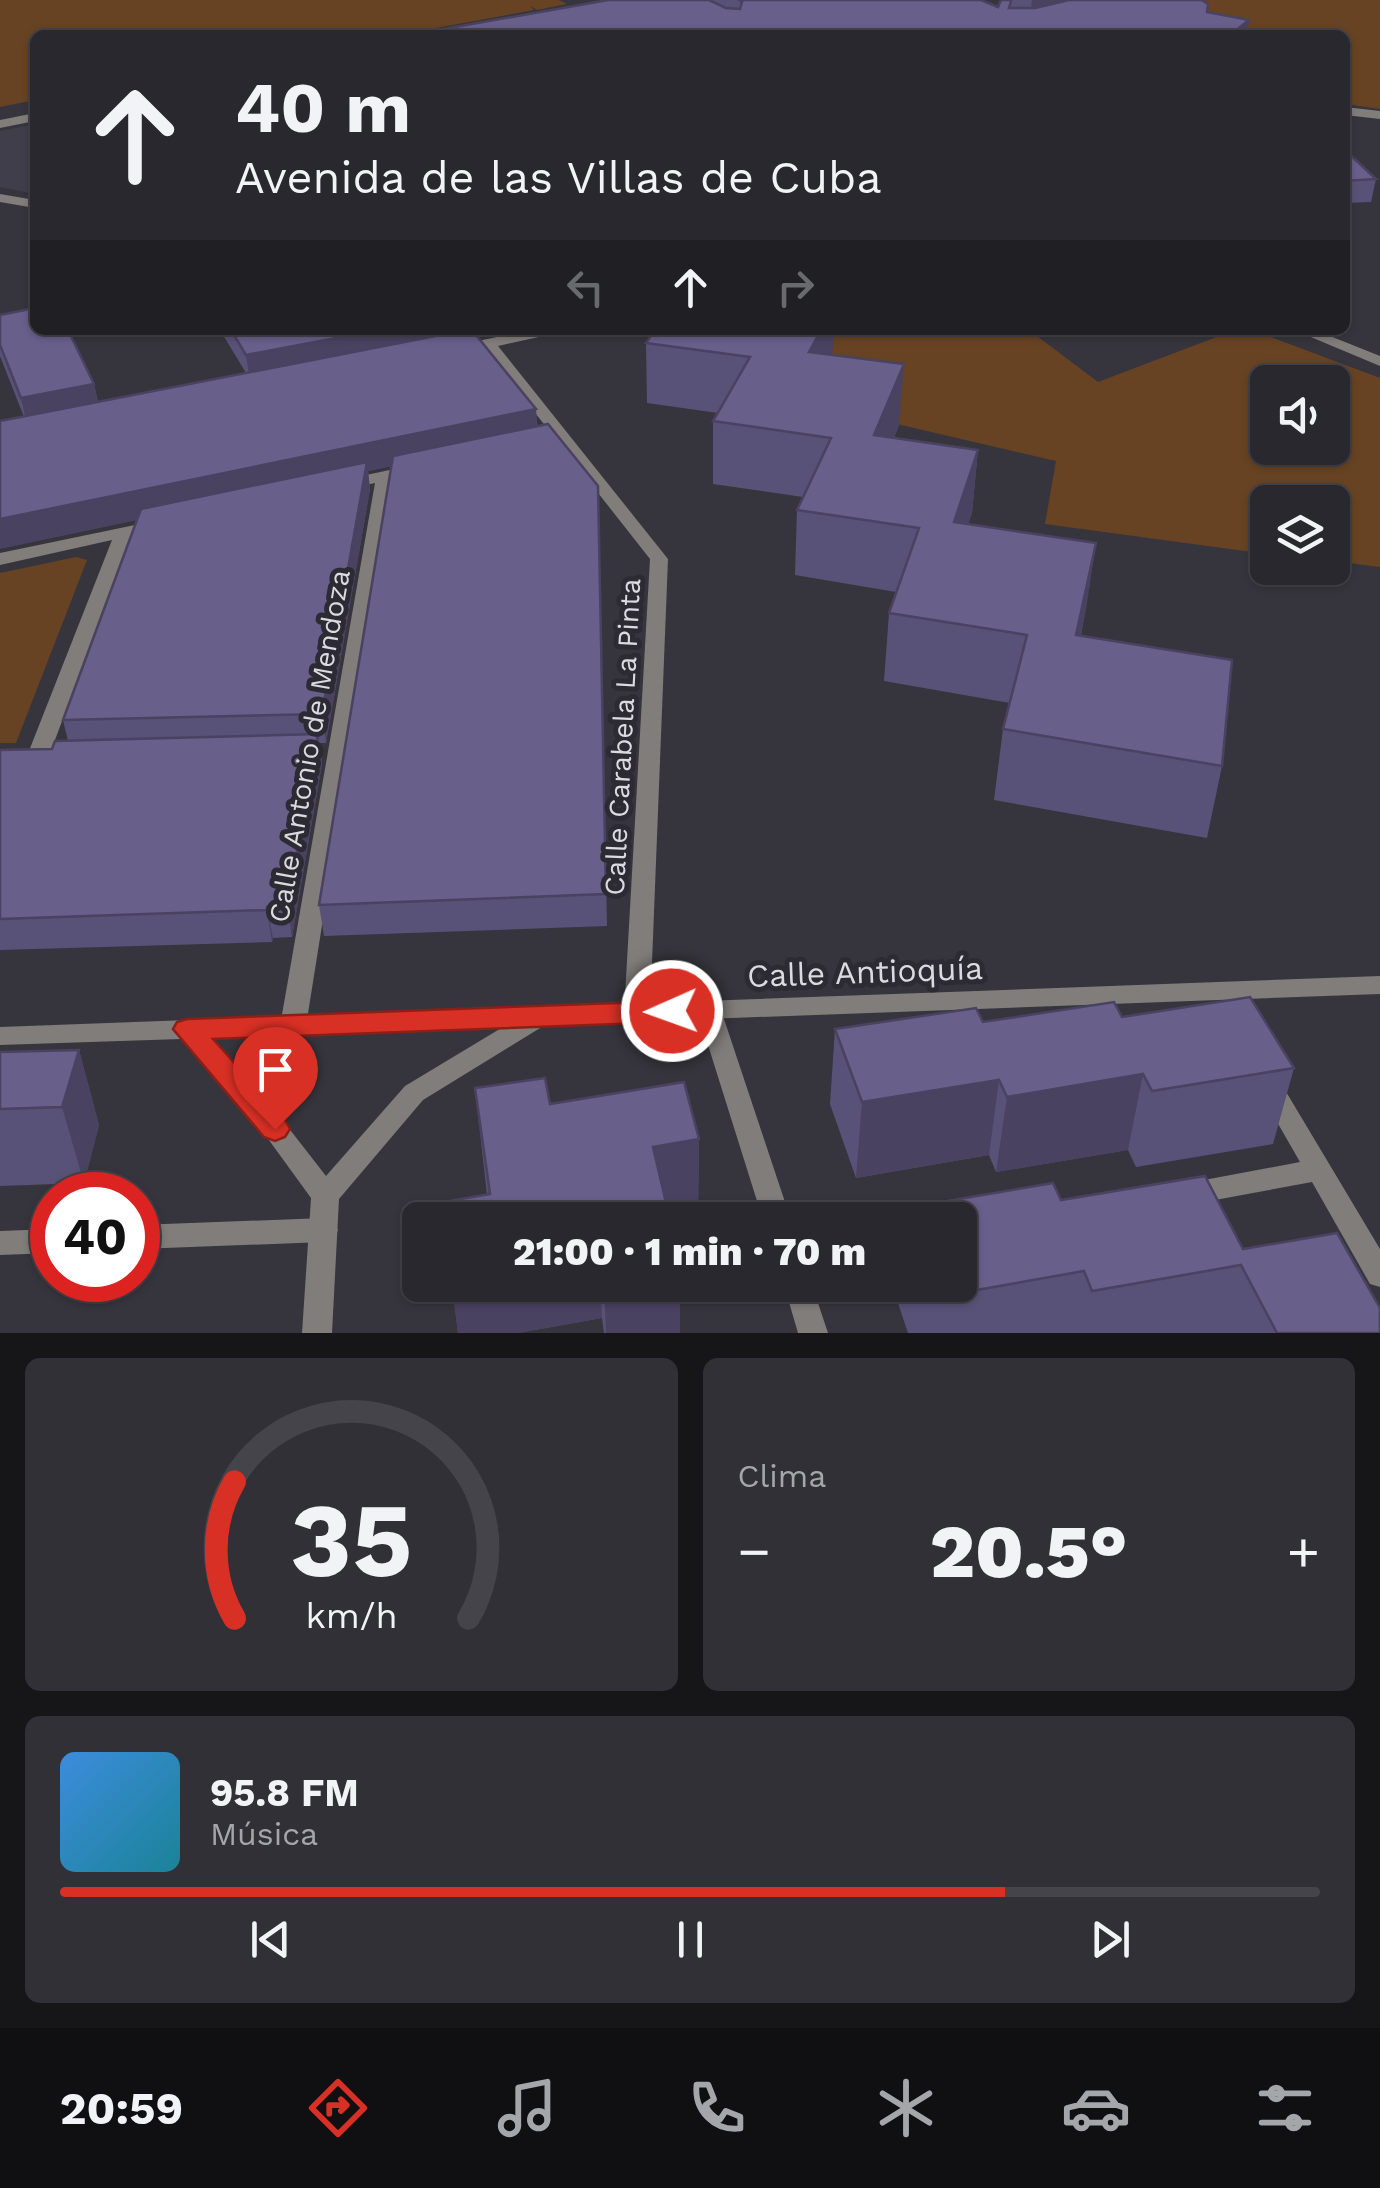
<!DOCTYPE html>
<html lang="es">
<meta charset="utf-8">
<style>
:root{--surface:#28282e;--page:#303036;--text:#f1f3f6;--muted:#a5a6aa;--line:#44444a;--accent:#d93025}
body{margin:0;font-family:"Work Sans",sans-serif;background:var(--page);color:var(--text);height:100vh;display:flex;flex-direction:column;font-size:38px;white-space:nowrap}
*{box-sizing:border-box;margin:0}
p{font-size:32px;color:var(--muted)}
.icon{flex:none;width:55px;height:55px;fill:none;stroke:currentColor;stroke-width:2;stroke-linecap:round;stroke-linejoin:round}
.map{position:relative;height:1333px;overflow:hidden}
.details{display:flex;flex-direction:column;gap:25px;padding:25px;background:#161619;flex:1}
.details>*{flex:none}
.top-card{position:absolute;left:30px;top:30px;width:1320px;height:305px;border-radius:15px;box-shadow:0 2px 8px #0004,0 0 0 2px var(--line);background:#28282e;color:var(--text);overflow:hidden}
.buttons{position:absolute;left:1250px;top:365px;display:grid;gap:20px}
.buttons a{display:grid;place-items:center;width:100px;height:100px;border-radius:15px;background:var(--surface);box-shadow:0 2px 8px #0004,0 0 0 2px var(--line);font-size:50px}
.speed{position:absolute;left:30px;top:1172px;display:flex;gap:20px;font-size:50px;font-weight:700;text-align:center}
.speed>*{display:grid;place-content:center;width:130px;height:130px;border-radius:50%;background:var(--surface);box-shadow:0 2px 8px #0004,0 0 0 2px var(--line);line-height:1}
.speed .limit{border:15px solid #d22;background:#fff;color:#111}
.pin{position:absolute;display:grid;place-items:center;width:85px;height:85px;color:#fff;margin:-102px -42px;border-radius:50% 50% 50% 0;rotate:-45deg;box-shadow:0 0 10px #0007}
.pin .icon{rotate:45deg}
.me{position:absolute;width:110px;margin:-55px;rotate:268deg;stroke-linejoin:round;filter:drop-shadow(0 0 8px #0008)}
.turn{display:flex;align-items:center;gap:35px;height:210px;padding:0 40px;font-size:45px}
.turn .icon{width:130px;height:130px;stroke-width:2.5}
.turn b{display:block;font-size:70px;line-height:85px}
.lanes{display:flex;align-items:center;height:95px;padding:0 40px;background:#0003;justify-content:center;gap:50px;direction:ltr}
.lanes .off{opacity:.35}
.big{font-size:75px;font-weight:800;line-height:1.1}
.details .widget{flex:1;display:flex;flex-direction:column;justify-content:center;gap:15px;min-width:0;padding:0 35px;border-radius:15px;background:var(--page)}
.details .dial{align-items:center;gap:0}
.dial svg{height:260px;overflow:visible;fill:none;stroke:var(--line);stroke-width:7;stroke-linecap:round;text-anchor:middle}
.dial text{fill:var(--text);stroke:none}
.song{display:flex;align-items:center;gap:30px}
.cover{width:120px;height:120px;border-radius:15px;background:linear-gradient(135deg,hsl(210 70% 55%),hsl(190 70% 35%))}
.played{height:10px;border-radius:5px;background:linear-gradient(90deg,var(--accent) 75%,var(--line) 75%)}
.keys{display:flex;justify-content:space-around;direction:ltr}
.heat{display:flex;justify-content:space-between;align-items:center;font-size:55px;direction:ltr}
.details .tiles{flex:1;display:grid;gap:25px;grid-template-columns:1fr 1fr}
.widget:last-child{grid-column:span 2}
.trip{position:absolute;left:402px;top:1202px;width:575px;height:100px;border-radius:15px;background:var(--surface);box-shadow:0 2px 8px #0004,0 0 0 2px var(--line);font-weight:800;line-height:100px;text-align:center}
.tab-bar{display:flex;height:160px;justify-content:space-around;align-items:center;background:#101012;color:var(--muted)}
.tab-bar .icon{width:70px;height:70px}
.tab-bar .current{color:var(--accent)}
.tab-bar b{font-size:45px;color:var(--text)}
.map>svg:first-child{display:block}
.built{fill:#413e4c}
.green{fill:#674323;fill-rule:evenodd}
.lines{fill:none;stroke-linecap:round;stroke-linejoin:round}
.pedestrian{fill:#807d7a;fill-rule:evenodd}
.minor{fill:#807d7a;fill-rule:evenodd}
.tertiary{fill:#807d7a;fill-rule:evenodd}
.wall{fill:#595278}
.shaded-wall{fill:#494261}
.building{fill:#685f8b;stroke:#494261;stroke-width:2.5}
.route{fill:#d93025;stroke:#8d1f18;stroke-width:2.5}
.labels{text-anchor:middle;stroke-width:10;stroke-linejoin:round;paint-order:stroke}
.street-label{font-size:28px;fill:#dbdadf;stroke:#2c2b33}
.near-street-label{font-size:32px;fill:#dbdadf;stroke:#2c2b33}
</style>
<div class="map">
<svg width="1380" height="1333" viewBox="0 0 1380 1333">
<rect width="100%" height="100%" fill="#36353d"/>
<path class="built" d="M35,124v70l-35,-7v-56z"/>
<path class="green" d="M0,0h559l8,4 -30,6 -8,-5 5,5 -136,25h-363v65l-35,7z
M1188,0h192v109l-35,-5v-69h-274z
M715,330h314l69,52 137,-52h17l128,48v189l-47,-6 -1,-59h-64l-1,52 -222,-30 11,-63 -189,-44zM1268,382h64v66h-64z
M76,557l11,3 -71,183h-16v-170z"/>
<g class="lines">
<path class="pedestrian" d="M709,1001l9,3 3,6 70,210h-28l-66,-210 3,-6z
M1270,1077l9,3 101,169v38l-10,-3 -58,-102 -124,23 -10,-3 -4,-8 4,-8 10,-3 112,-21 -43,-75 4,-7z
M324,1218l10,4 4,8 -4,8 -10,4 -186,7v-24z
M52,1229v24l-52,2v-24z
M784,1285h28l16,48h-30z"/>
<path class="minor" d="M1345,107l35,4v8l-35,-4z
M35,113v8l-35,7v-8z
M0,194l35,6v8l-35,-6z
M530,330h30l-3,3 -59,13 170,213 -18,454 -4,7 -9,2 -9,-2 -4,-7 26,-454 -166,-211 -6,2 -8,-5 3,-3z
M1294,330h21l65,26v10z
M413,465l6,1 3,4 -3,4 -26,5 -87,547 -4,7 -9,2 -9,-2 -4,-7 95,-543 -31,7 -9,-5 3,-4z
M159,520l6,1 3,4 -3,4 -33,7 -85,225 -11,7 -8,-2 -3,-5 87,-221 -112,25v-12z"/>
<path class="tertiary" d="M1380,976v18l-835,31 -122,75 -84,99 -7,134h-30l9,-135 -45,-62 -85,-97 -181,6v-18zM503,1027l-98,59 -79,90 -42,-54 -74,-84z"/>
</g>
<path class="wall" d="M608,0h373l17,7 3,-7h200l6,12 -797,23z
M1345,150l31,29 -5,23 -26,1z
M0,315l94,69 4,18 148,-29 -26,-43h240l76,79 1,17 61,60 9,440 -283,10 -5,-31 73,-439 -24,5 2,18 -44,254h-6l2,21 -30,173 -19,1 -1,4 -272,8v-200l52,-1 16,-8 -5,-21 74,-200 -113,-103 -24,-61z
M646,343l187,12 66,70 -5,13 84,12 -6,63 -4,11 128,19 -15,93 141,130 -15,72 -213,-38 9,-71 7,-26 -126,-22 5,-68 7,-21 -101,-17 2,-65 6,-13 -90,-13v-63l5,-8 -71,-10z
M1122,1017l172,51 -21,76 -137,23 -8,-17 -132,22 -7,-17 -133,23 -26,-74 5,-75z
M79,1050l20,75 -15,58 -84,3v-134z
M475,1088l75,16 149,35 -1,76 -28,5 -183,-25z
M1061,1200l182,49 137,84h-472l-16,-48h68v-65h-61l1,-11z
M452,1285h228v48h-76l-2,-15 -84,15h-60z"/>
<path class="shaded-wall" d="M1032,0h99l-102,24z
M1249,20l-2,15h-17z
M378,330h82l1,9 -211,42 -4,-26z
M821,330h13l-2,31 -23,-9z
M904,364l-5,61 -29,73 4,-63z
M94,384l5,26 -72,14 -6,-26z
M536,409l1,26 -169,36 2,18 -44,254 -4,-29 44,-242 -366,77v-30z
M978,450l-6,63 -24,75 6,-66z
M1096,543l-10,67 -20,94 10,-69z
M318,734l4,30 -30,173 -5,-31z
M267,907l6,31 -1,4 -5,-32z
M79,1050l20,75 -15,58 -22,-76z
M1143,1074l-15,76 -132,22 11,-75z
M999,1080l-10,75 -133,23 6,-76z
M699,1139l-1,76 -28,5 -17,-73z
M452,1285h148l2,33 -84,15h-60z
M604,1285h76v48h-74z"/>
<path class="building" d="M608,0h101l17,8 14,1 2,-7 -3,-2h242l17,7 3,-7h8l2,1 -2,7h26l34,-8h132l7,4 -1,8 42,8 -19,15h-820z
M1345,150l31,29 -31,2z
M35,308v22h33l26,54 -73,14 -21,-53v-30z
M231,330h147l-132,25z
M466,330h6l64,79 -536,110v-98z
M655,330h166l-12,22 95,12 -30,71 104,15 -24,72 142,21 -20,92 156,25 -10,106 -219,-37 24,-94 -138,-22 30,-85 -122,-18 34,-72 -118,-17 37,-64 -104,-14z
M548,424l50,62 8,408 -287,11 74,-449z
M367,462l-45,252 -259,6 78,-211z
M318,734l-31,172 -20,1v3l-267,9v-169l52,-1 3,-8z
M1250,997l44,71 -142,23 -9,-17 -136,23 -8,-17 -137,22 -27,-73 141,-21 7,14 131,-20 8,15z
M79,1050l-17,57 -62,2v-57z
M545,1078l5,26 134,-22 15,57 -46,8 17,73h-225l-2,-18 47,-8 -15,-106z
M1205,1176l38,73 94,-16 43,75v25h-103l-36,-68 -149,26 -8,-20 -153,27 -5,-13h34v-65h-56l-4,-11 153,-26 8,17z"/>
<path class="route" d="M672,1001l11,3 4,7 -4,8 -11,3 -459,17 72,81 5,9 -5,8 -10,4 -11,-4 -91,-108 4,-7 10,-3z"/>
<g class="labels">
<g class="street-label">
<text transform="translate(622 737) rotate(-87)" y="10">Calle Carabela La Pinta</text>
<text transform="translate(309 746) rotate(-80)" y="10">Calle Antonio de Mendoza</text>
</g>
<g class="near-street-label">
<text transform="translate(865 972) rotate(-2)" y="11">Calle Antioquía</text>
</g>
</g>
</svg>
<div class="buttons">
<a><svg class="icon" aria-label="sound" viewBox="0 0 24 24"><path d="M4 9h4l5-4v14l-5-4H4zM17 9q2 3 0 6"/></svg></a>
<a><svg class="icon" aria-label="layers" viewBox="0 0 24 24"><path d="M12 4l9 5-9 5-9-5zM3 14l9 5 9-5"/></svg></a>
</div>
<div class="speed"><div class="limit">40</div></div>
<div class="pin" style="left:275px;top:1129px;background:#d93025"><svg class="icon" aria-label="arrive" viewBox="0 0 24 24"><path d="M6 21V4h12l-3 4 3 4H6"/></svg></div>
<svg class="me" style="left:672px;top:1011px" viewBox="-20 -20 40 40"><circle r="17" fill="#d93025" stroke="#fff" stroke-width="3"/><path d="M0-11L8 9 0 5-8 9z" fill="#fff"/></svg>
<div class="trip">21:00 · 1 min · 70 m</div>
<div class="top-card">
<div class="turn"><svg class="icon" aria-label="ahead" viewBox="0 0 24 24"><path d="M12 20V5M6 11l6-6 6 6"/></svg><div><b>40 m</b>Avenida de las Villas de Cuba</div></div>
<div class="lanes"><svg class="icon off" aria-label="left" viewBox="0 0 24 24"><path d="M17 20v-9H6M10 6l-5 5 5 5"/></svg><svg class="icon" aria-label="ahead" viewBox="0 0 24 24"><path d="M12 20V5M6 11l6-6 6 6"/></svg><svg class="icon off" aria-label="right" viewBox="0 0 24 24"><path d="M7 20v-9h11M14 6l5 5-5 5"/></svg></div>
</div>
</div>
<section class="details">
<div class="tiles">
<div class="widget dial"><svg viewBox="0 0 100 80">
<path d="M14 69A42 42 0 1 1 86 69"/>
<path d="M14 69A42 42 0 0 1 14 27" stroke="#d93025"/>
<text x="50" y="56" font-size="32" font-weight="700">35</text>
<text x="50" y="72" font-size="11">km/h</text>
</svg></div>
<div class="widget"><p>Clima</p>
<div class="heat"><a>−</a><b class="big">20.5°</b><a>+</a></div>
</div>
<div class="widget">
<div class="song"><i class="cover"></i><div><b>95.8 FM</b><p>Música</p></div></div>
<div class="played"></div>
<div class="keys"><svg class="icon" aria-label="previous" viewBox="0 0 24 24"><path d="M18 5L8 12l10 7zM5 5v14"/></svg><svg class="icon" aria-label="pause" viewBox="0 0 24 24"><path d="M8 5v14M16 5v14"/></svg><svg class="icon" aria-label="next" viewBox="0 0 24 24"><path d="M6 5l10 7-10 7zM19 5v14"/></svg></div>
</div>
</div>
</section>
<nav class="tab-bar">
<b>20:59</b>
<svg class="icon current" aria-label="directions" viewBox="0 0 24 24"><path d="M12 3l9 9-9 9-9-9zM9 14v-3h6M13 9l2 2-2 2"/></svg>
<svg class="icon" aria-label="music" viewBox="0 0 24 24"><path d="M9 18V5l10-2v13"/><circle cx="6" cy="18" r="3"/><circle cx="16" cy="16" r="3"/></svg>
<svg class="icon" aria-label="phone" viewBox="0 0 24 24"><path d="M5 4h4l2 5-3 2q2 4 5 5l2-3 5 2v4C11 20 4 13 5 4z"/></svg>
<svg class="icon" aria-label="climate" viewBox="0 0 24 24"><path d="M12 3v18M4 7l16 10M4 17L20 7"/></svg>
<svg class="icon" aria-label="car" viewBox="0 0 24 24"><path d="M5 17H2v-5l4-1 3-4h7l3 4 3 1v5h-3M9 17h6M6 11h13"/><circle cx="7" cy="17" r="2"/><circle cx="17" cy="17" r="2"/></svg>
<svg class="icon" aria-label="filters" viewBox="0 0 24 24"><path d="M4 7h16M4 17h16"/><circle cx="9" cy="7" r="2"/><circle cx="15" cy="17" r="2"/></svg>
</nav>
